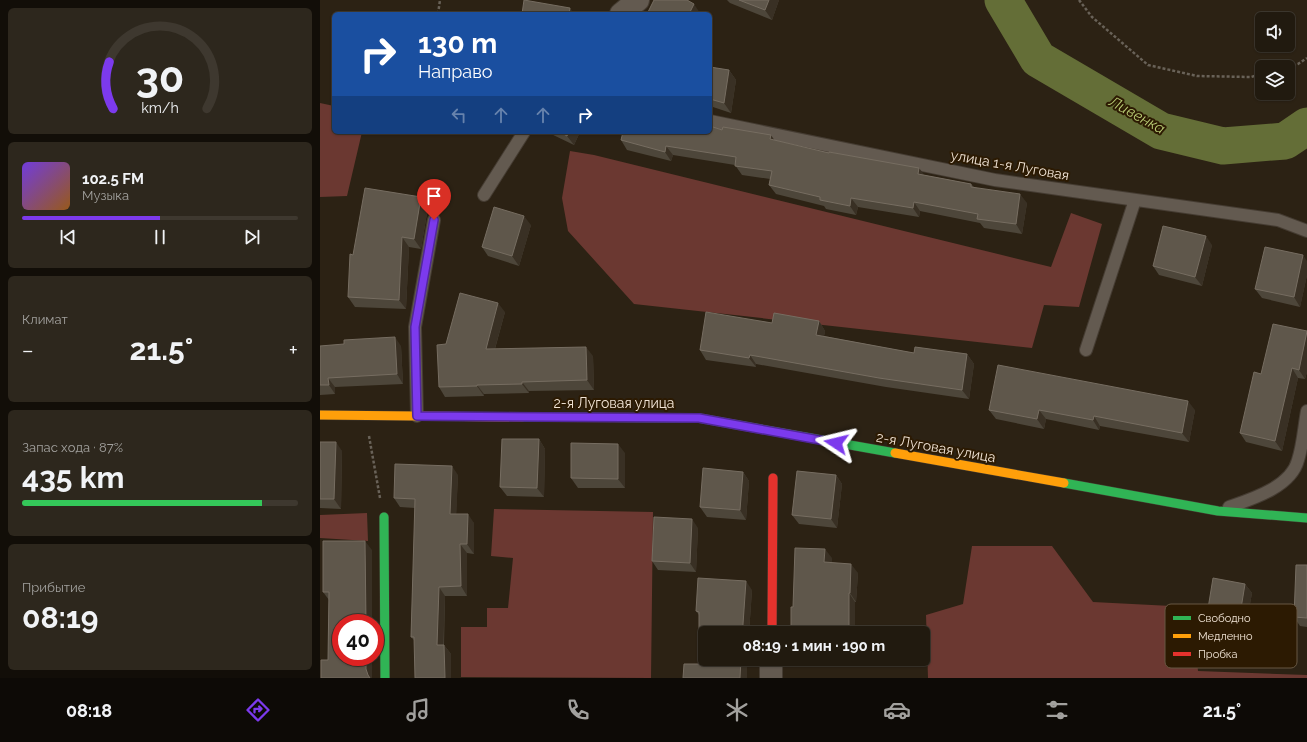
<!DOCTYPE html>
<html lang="ru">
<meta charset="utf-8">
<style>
:root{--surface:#211a0f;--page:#2d271d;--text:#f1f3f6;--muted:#a2a19e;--line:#3e382f;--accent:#7c3aed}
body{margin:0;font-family:Raleway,sans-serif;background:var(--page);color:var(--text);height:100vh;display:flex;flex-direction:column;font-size:15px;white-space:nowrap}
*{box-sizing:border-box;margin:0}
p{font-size:13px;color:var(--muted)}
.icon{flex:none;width:22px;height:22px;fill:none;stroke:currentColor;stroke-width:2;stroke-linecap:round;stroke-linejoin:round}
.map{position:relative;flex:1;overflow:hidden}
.drawer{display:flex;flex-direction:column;gap:8px;padding:8px;background:#120e08;width:320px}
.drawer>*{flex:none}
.guide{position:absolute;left:12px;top:12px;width:380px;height:122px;border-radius:6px;box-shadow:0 1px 3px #0004,0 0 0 1px var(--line);background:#1a4fa0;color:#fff;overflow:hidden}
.buttons{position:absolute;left:935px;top:12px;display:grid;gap:8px}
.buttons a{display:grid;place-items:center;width:40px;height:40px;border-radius:6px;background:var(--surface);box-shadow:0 1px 3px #0004,0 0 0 1px var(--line);font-size:20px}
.speed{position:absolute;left:12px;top:614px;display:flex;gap:8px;font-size:20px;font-weight:700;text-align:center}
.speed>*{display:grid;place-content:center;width:52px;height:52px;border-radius:50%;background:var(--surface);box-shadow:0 1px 3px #0004,0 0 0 1px var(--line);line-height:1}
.speed .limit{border:6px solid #d22;background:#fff;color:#111}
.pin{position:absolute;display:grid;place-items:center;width:34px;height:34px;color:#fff;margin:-41px -17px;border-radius:50% 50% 50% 0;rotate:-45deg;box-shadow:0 0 4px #0007}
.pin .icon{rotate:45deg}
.me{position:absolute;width:44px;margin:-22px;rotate:280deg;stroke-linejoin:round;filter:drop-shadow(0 0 3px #0008)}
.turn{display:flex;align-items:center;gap:14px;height:84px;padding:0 20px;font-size:18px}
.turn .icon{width:52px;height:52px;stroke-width:2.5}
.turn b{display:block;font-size:28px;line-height:34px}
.lanes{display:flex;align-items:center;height:38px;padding:0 20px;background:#0003;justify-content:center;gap:20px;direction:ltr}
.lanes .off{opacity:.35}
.big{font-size:30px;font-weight:700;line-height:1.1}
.drawer .widget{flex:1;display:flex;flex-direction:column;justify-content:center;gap:6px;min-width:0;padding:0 14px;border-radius:6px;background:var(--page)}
.drawer .dial{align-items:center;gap:0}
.dial svg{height:104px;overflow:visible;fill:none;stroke:var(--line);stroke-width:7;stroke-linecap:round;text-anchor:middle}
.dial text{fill:var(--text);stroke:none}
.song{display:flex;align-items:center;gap:12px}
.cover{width:48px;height:48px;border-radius:6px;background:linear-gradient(135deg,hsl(260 70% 55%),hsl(30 70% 35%))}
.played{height:4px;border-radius:2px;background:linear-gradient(90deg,var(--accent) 50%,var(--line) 50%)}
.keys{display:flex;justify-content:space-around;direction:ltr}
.heat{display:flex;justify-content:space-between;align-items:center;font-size:22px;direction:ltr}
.charge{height:6px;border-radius:3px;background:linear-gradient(90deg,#34c759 87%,var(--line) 0)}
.trip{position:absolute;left:378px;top:626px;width:232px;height:40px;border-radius:6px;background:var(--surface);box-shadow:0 1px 3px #0004,0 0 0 1px var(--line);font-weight:700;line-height:40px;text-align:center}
.tabs{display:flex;height:64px;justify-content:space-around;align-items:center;background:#0d0a06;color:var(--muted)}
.tabs .icon{width:28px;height:28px}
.tabs .active{color:var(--accent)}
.tabs b{font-size:18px;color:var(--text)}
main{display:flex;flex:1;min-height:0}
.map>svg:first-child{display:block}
.green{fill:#6b3831}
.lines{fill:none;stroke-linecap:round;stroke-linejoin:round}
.river{stroke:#646e37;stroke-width:37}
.lane-casing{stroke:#453c32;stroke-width:14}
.street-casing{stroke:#453c32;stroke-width:24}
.fast-casing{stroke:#453c32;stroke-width:10}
.slow-casing{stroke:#453c32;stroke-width:10}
.jam-casing{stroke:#453c32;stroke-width:10}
.path{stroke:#696258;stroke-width:2.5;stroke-dasharray:3 2;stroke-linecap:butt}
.lane{stroke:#635a50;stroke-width:12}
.street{stroke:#635a50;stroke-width:22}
.fast{stroke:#30b455;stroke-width:9}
.slow{stroke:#ff9f0a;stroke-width:9}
.jam{stroke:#e5322d;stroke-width:9}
.wall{fill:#4d463a}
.shaded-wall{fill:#393024}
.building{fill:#5f574b;stroke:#766d61}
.route-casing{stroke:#51269a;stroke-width:10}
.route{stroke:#7c3aed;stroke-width:7}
.labels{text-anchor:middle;stroke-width:4;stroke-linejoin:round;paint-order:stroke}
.street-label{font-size:14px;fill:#f2e5d7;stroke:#2c1a02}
.water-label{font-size:15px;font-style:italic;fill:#b8cb74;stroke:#2c1a02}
.key{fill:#2c1a02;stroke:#675742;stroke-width:1}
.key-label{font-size:11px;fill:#f2e5d7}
</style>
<main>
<section class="drawer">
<div class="widget dial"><svg viewBox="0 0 100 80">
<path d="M14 69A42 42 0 1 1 86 69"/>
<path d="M14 69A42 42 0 0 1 11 33" stroke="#7c3aed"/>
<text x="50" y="56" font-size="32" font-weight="700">30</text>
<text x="50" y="72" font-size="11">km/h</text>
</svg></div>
<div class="widget">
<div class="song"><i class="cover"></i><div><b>102.5 FM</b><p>Музыка</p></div></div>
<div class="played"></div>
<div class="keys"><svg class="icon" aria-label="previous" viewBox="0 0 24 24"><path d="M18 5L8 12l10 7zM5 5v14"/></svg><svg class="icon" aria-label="pause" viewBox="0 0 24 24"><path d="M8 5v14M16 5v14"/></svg><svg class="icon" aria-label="next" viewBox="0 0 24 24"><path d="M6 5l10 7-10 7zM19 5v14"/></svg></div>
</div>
<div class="widget"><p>Климат</p>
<div class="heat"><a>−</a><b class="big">21.5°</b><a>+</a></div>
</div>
<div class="widget"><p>Запас хода · 87%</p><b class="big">435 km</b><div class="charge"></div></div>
<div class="widget"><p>Прибытие</p><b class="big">08:19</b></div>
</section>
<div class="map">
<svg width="987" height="678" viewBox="0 0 987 678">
<rect width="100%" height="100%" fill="#2c2214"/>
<path class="green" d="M0,103l14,3v26h28l-15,64 -27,1z
M250,151l24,4 457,112 20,-54 31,11 -23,83 -35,-2 -12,43 -398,-44 -66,-73 -6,-33z
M174,509l159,3 -2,166 -190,-1v-50h26v-19h21l5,-50 -22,-2z
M47,513l1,28 -48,-3v-23z
M652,546h80l41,56 98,5 7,64 109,4v3h-379l-2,-63 37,-11z"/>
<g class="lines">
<path class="river" d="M683,0l35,59 123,72 62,15 62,-5 22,-15"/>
<defs>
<path id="lane" d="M390,121l285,59 283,40 29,11
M164,195l40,-63
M766,350l49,-150
M97,416l-2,-89 19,-107
M909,507c23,-8 62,-20 69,-47 5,-15 6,-33 9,-49"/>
<path id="street" d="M301,14l17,-14
M451,678v-19"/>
<path id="fast" d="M202,417l177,1 196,35
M744,483l154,28 89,7
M64,517l1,161"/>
<path id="slow" d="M0,415l202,2
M575,453l169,30"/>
<path id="jam" d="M452,633l1,-155"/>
</defs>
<use href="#lane" class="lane-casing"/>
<use href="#street" class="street-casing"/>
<use href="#fast" class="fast-casing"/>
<use href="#slow" class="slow-casing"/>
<use href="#jam" class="jam-casing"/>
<path class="path" d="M759,0l13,17 56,48 49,11 54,1 11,-3
M118,14l2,-14
M968,67l10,-3 9,-6
M49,436l11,62"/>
<use href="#lane" class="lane"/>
<use href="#street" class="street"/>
<use href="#fast" class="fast"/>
<use href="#slow" class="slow"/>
<use href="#jam" class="jam"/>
</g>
<path class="wall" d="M407,0h52l-7,20 -42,-17z
M390,67l19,3 7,10 -5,33 -21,-7z
M402,130l52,10 150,35 47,9 3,3 53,16 -5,31 -38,-6 -4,-5 -60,-12 -1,6 -61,-10 -2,8 -30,-6 -2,-3 -48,-12 -7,-9 1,-6 -28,-4 -7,-10 -62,-10 -2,6 -44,-11 -6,-10z
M227,132h33l-6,13z
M101,197l7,10 -7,42 -12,-2 -3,62 -51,-2 -7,-10z
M211,225l-12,41 -31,-10 -6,-9z
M892,245l-10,41 -43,-11 -6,-9z
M987,261v14l-7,32 -38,-9 -7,-9z
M185,312l-10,37 98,7 1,34 -65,1v2l-45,1v2l-39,1 -6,-10 7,-43z
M499,321l6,10 -1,5 90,17 53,1 7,10 -5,35 -83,-12 -130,-23v3l-50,-7 -6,-10 72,-27z
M987,331v41l-2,7 -7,-1 -16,73 -36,-9 -6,-9 21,-59z
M0,346h81l2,38 -68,3v7l-15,1z
M669,410h206l-6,32 -89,-16 -1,4 -53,-11 -2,10 -48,-10z
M219,439l6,10 -1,48 -37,-1 -7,-9z
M0,442l22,9 -1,58 -21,-1z
M305,453v35h-47l-7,-10z
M423,472l6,9 -3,39 -39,-3 -7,-10z
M138,475l-2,39 18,9v31l-7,-1v43h-22l-1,49 7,9 -36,-13 -4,-4 4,-129 -15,-1 -6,-9z
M516,475l6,9 -5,44 -38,-4 -7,-9z
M378,528l-2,44 -38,-2 -6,-9z
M52,550v73h-31v34h31v21h-51l7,-18 1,-60 -6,-8z
M512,558l-1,5 27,10 -2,29h-1v31h-64l2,-26z
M987,565v62l-7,-1 -6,-9z
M925,584l7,9 -10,55 -32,-5 -6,-10z
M432,590l-3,43 -44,26h44v2l-50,3v-49l-3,-4z"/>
<path class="shaded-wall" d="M449,0h10l-7,20 -7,-10z
M374,4l6,9v1h-11z
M250,8l4,6h-5z
M409,70l7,10 -5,33 -7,-10z
M249,132h11l-6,13 -7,-9z
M451,135l6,9 -7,-5z
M346,146l7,9 -2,6 -6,-9z
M599,168l7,9 -8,-3z
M700,194l7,9 -5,31 -6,-10z
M101,197l7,10 -7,42 -7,-10z
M531,198l7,9 -2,8 -6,-9z
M594,202l6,9 -1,6 -6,-9z
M204,216l7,9 -12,41 -7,-10z
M886,236l6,9 -10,41 -7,-9z
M82,237l7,10 -3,62 -7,-9z
M983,255l4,6v14l-7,32 -6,-10z
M178,303l7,9 -13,47 -6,-10z
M499,321l6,10 -2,13 -7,-9z
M987,334v38l-2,7 -6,-9z
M75,337l6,9 2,38 -6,-10z
M266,347l7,9 1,34 -7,-10z
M647,354l7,10 -5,35 -7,-9z
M430,355l6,9v3l-7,-9z
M972,368l6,10 -16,73 -7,-10z
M8,378l7,9v7l-6,-9z
M202,382l7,9v2l-7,-9z
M157,385l7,9v2l-7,-10z
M868,401l7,9 -6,32 -7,-9z
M719,410l7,9 -2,10 -7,-10z
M774,416l6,10 -1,4 -6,-10z
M219,439l6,10 -1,48 -7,-9z
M16,442l6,9 -1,58 -7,-10z
M298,444l7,9v35l-7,-9z
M132,466l6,9 -2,48 -6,-9z
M423,472l6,9 -3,39 -6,-10z
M516,475l6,9 -5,44 -6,-9z
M148,514l6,9v31l-7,-10z
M372,519l6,9 -2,44 -6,-9z
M45,541l7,9v73h-6z
M140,544l7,9v43l-6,-10z
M505,549l7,9 -1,14 -7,-10z
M531,564l7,9 -2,29 -6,-9z
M426,581l6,9 -3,43h-6v-9z
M925,584l7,9 -10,55 -6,-9z
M119,587l6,9 -2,58 -6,-9z
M529,593l6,9v31h-6z
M124,645l7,9v24h-6z
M46,657h6v21h-2l-2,-3 -2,-6z
M421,659h5l1,2v17h-7z"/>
<path class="building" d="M204,0l46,8 -1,6h-47z
M334,0h33l7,4 -5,10h-42z
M419,0h30l-4,10z
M390,67l19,3 -5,33 -14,-4z
M390,126l12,4 1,-3 48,8 -1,4 59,14v-1l90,16 -1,6 53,10v3l49,7 -4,30 -39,-5 1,-5 -64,-12 -1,6 -62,-10 -1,8 -30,-6v-3l-51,-12 3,-14 -37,-5 1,-9 -70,-11 -1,6 -44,-12 2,-8h87z
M240,132h9l-2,4z
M45,188l56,9 -7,42 -12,-2 -3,63 -51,-3 2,-43 3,1z
M174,207l30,9 -12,40 -30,-9z
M843,226l43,10 -11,41 -42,-11z
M945,247l38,8 -9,42 -39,-8z
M140,293l38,10 -12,46 100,-2 1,33 -65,2v2l-45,1v1l-38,1 -2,-42 9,-1z
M386,312l66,11 2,-10 45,8 -3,14 98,18 1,-6 52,7 -5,36 -83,-12 -129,-23 -1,3 -49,-8z
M953,324l34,7 -8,39 -7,-2 -17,73 -35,-8 14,-61 7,2z
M75,337l2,37 -69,4 1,7h-9v-39l24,-2v-4z
M678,365l190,36 -6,32 -88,-17 -1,4 -54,-10 -2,9 -48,-9z
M182,439h37l-2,49 -37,-1z
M0,442h16l-2,57h-14z
M251,443l47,1v35l-47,-1z
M75,464l57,2 -2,48h18l-1,30h-7l1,42 -22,1 -2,58h7l1,33h-30l-1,-41h-3l4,-138 -21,-1z
M383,468l40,4 -3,38 -40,-3z
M477,471l39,4 -5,44 -39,-4z
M334,517l38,2 -2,44 -38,-2z
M3,541h42l1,82h-25v34h25v12l2,6 2,3h-49v-18h7l1,-68h-6z
M475,548l30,1 -1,13 27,2 -1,29h-1v40h-58v-26h2z
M976,565h11v53l-13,-1z
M378,578l48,3 -3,43v9h-38v26h36l-1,19h-57l1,-14h15v-52l-3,-1z
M893,578l32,6 -9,55 -32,-6z"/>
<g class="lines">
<defs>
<path id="route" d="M114,220l-19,107 2,89 282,2 137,25"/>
</defs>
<use href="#route" class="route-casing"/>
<use href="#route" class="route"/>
</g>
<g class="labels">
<g class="street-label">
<text transform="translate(690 165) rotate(10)" y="5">улица 1-я Луговая</text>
<text x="294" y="408">2-я Луговая улица</text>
<text transform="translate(616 447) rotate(10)" y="5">2-я Луговая улица</text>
</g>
<g class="water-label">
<text transform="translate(817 115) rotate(29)" y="5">Ливенка</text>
</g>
</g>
<rect x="845" y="604" width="132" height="64" rx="6" class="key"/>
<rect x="853" y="616" width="18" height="4" fill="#30b455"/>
<rect x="853" y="634" width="18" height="4" fill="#ff9f0a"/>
<rect x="853" y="652" width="18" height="4" fill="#e5322d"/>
<g class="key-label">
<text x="878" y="622">Свободно</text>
<text x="878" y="640">Медленно</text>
<text x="878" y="658">Пробка</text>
</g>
</svg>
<div class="buttons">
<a><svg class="icon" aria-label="sound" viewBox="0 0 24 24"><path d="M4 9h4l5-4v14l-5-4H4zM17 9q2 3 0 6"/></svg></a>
<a><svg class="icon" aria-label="layers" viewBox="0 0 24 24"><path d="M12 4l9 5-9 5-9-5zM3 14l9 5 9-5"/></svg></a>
</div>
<div class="speed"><div class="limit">40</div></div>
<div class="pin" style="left:114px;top:220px;background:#d93025"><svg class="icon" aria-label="arrive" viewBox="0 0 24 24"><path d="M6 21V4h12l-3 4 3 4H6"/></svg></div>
<svg class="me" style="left:516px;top:443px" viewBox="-20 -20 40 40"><path d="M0-17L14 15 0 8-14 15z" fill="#7c3aed" stroke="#fff" stroke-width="4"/></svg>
<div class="trip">08:19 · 1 мин · 190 m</div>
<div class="guide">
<div class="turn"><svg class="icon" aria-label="right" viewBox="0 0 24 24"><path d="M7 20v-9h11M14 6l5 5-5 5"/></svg><div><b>130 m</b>Направо</div></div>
<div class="lanes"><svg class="icon off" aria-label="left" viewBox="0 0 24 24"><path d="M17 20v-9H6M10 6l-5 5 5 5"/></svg><svg class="icon off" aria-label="ahead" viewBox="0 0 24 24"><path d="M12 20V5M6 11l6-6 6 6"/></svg><svg class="icon off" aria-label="ahead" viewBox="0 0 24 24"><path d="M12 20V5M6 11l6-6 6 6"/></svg><svg class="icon" aria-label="right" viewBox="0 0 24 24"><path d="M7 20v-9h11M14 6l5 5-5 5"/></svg></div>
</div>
</div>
</main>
<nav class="tabs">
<b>08:18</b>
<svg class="icon active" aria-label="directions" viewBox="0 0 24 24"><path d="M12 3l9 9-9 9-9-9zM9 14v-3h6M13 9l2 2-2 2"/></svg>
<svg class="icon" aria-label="music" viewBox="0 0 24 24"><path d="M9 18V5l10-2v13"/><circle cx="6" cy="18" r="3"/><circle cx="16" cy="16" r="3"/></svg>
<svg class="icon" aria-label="phone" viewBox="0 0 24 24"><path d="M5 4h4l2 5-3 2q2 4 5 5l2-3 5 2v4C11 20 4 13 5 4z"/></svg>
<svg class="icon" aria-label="climate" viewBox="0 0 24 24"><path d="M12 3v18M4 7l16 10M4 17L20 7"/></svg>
<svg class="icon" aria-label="car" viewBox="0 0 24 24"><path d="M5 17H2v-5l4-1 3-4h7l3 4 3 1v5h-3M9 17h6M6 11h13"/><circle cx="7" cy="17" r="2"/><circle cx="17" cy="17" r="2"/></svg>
<svg class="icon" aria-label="filters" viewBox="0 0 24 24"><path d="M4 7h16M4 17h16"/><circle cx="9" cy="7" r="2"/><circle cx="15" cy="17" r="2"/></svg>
<b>21.5°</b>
</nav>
